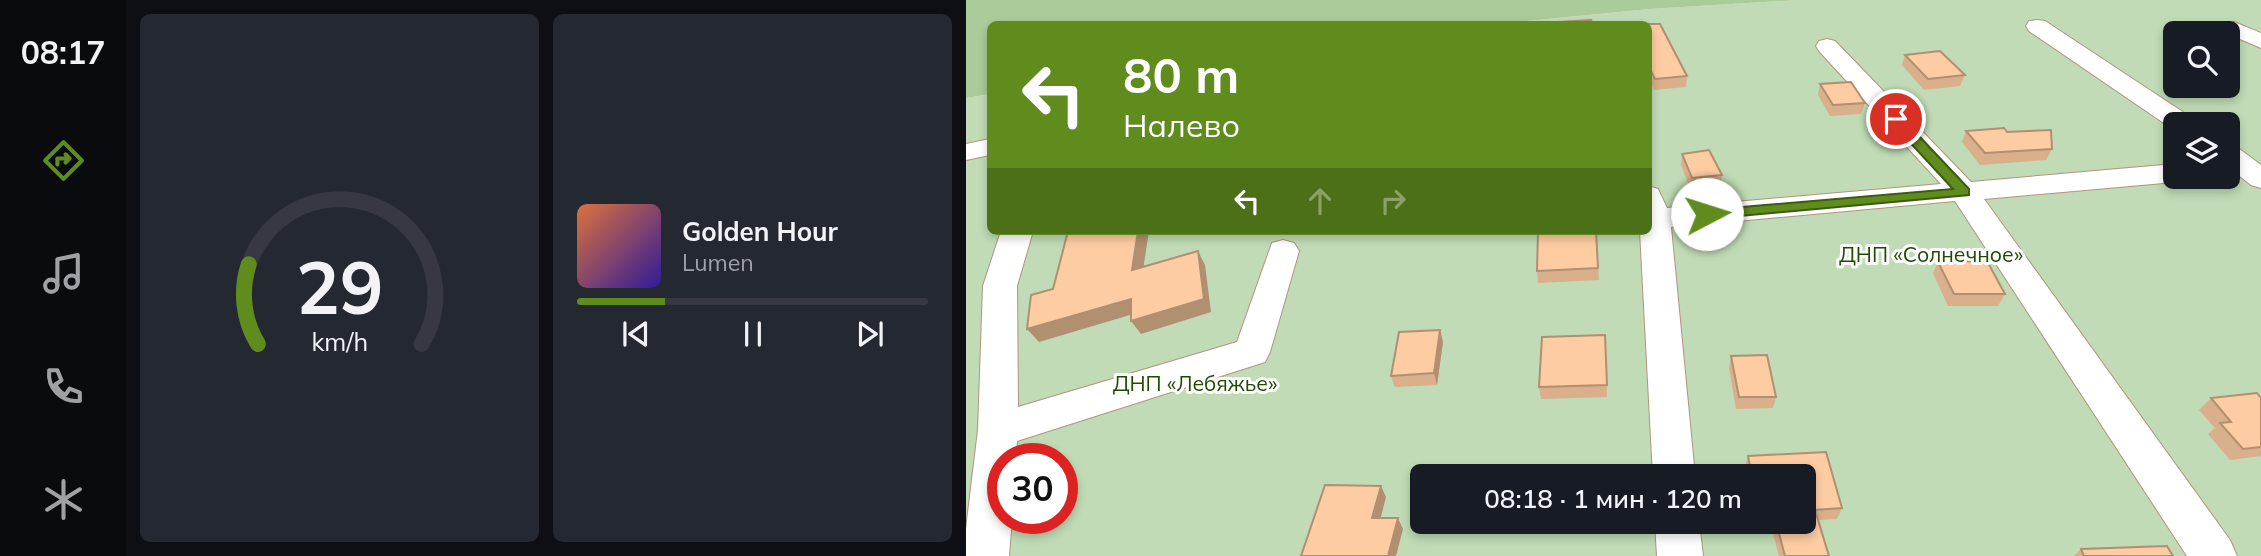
<!DOCTYPE html>
<html lang="ru">
<meta charset="utf-8">
<style>
:root{--surface:#171b24;--page:#242831;--text:#f1f3f6;--muted:#9ea1a6;--line:#363941;--accent:#5f8c1d}
body{margin:0;font-family:Mulish,sans-serif;background:var(--page);color:var(--text);height:100vh;display:flex;flex-direction:column;font-size:26px;white-space:nowrap}
*{box-sizing:border-box;margin:0}
p{font-size:23px;color:var(--muted)}
.icon{flex:none;width:38px;height:38px;fill:none;stroke:currentColor;stroke-width:2;stroke-linecap:round;stroke-linejoin:round}
.map{position:relative;flex:1;overflow:hidden}
.side{display:flex;flex-direction:column;gap:14px;padding:14px;background:#0d0f14;width:840px}
.side>*{flex:none}
.hud{position:absolute;left:21px;top:21px;width:665px;height:214px;border-radius:10px;box-shadow:0 4px 10px #0003;background:#5f8c1d;color:#fff;overflow:hidden}
.buttons{position:absolute;left:1197px;top:21px;display:grid;gap:14px}
.buttons a{display:grid;place-items:center;width:77px;height:77px;border-radius:10px;background:var(--surface);box-shadow:0 4px 10px #0003;font-size:35px}
.speed{position:absolute;left:21px;top:443px;display:flex;gap:14px;font-size:35px;font-weight:700;text-align:center}
.speed>*{display:grid;place-content:center;width:91px;height:91px;border-radius:50%;background:var(--surface);box-shadow:0 4px 10px #0003;line-height:1}
.speed .limit{border:10px solid #d22;background:#fff;color:#111}
.pin{position:absolute;display:grid;place-items:center;width:60px;height:60px;color:#fff;margin:-30px;border:4px solid #fff;border-radius:50%;box-shadow:0 2px 7px #0007}
.me{position:absolute;width:77px;margin:-38px;rotate:85deg;stroke-linejoin:round;filter:drop-shadow(0 0 5px #0008)}
.turn{display:flex;align-items:center;gap:24px;height:147px;padding:0 21px;font-size:32px}
.turn .icon{width:91px;height:91px;stroke-width:2.5}
.turn b{display:block;font-size:49px;line-height:60px}
.lanes{display:flex;align-items:center;height:66px;padding:0 21px;background:#0003;justify-content:center;gap:35px;direction:ltr}
.lanes .off{opacity:.35}
.side .card{flex:1;display:flex;flex-direction:column;justify-content:center;gap:10px;min-width:0;padding:0 24px;border-radius:10px;background:var(--page)}
.side .dial{align-items:center;gap:0}
.dial svg{height:182px;overflow:visible;fill:none;stroke:var(--line);stroke-width:7;stroke-linecap:round;text-anchor:middle}
.dial text{fill:var(--text);stroke:none}
.song{display:flex;align-items:center;gap:21px}
.cover{width:84px;height:84px;border-radius:10px;background:linear-gradient(135deg,hsl(20 70% 55%),hsl(250 70% 35%))}
.played{height:7px;border-radius:4px;background:linear-gradient(90deg,var(--accent) 25%,var(--line) 25%)}
.keys{display:flex;justify-content:space-around;direction:ltr}
.side .tiles{flex:1;display:grid;gap:14px;grid-template-columns:repeat(2,1fr)}
.trip{position:absolute;left:444px;top:464px;width:406px;height:70px;border-radius:10px;background:var(--surface);box-shadow:0 4px 10px #0003;font-weight:600;line-height:70px;text-align:center}
main{display:flex;flex:1;min-height:0}
.menu{display:flex;flex-direction:column;width:126px;justify-content:space-around;align-items:center;background:#090b0e;color:var(--muted)}
.menu .icon{width:49px;height:49px}
.menu .active{color:var(--accent)}
.menu b{font-size:32px;color:var(--text)}
.map>svg:first-child{display:block}
.green{fill:#c0dbb5;fill-rule:evenodd}
.forest{fill:#a9cc9a}
.lines{fill:none;stroke-linecap:round;stroke-linejoin:round}
.minor-casing{stroke:#b1957e;stroke-width:2}
.minor{fill:#fff;fill-rule:evenodd}
.wall{fill:#daaf8b}
.shaded-wall{fill:#b18f71}
.building{fill:#fdcca2;stroke:#b18f71;stroke-width:2}
.route{fill:#5f8c1d;stroke:#3e5b13;stroke-width:2}
.labels{text-anchor:middle;stroke-width:6;stroke-linejoin:round;paint-order:stroke}
.park-label{font-size:21px;fill:#204b03;stroke:#fcfcfc}
</style>
<main>
<nav class="menu">
<b>08:17</b>
<svg class="icon active" aria-label="directions" viewBox="0 0 24 24"><path d="M12 3l9 9-9 9-9-9zM9 14v-3h6M13 9l2 2-2 2"/></svg>
<svg class="icon" aria-label="music" viewBox="0 0 24 24"><path d="M9 18V5l10-2v13"/><circle cx="6" cy="18" r="3"/><circle cx="16" cy="16" r="3"/></svg>
<svg class="icon" aria-label="phone" viewBox="0 0 24 24"><path d="M5 4h4l2 5-3 2q2 4 5 5l2-3 5 2v4C11 20 4 13 5 4z"/></svg>
<svg class="icon" aria-label="climate" viewBox="0 0 24 24"><path d="M12 3v18M4 7l16 10M4 17L20 7"/></svg>
</nav>
<section class="side">
<div class="tiles">
<div class="card dial"><svg viewBox="0 0 100 80">
<path d="M14 69A42 42 0 1 1 86 69"/>
<path d="M14 69A42 42 0 0 1 10 34" stroke="#5f8c1d"/>
<text x="50" y="56" font-size="32" font-weight="700">29</text>
<text x="50" y="72" font-size="11">km/h</text>
</svg></div>
<div class="card">
<div class="song"><i class="cover"></i><div><b>Golden Hour</b><p>Lumen</p></div></div>
<div class="played"></div>
<div class="keys"><svg class="icon" aria-label="previous" viewBox="0 0 24 24"><path d="M18 5L8 12l10 7zM5 5v14"/></svg><svg class="icon" aria-label="pause" viewBox="0 0 24 24"><path d="M8 5v14M16 5v14"/></svg><svg class="icon" aria-label="next" viewBox="0 0 24 24"><path d="M6 5l10 7-10 7zM19 5v14"/></svg></div>
</div>
</div>
</section>
<div class="map">
<svg width="1295" height="556" viewBox="0 0 1295 556">
<rect width="100%" height="100%" fill="#fdebdc"/>
<path class="green" d="M832,0h463v556h-1295v-458l24,-4v137h658v-207h-153l155,-15zM1209,33h53v53h-53zM1209,124h53v53h-53zM37,458h59v60h-59zM457,476h381v46h-381z"/>
<path class="forest" d="M0,0h832l-148,9 -155,15h-505v70l-24,4z"/>
<g class="lines">
<defs>
<path id="minor" d="M1071,20l8,1 147,97 4,6h-21l-1,6 -145,-99 -3,-5 3,-5z
M1268,22l27,11v15l-35,-15 -3,-5 3,-5z
M861,39l8,2 136,141 204,-18v13h12l-12,5 -191,17 246,341 7,16h-50l-232,-355 -284,26 24,249h-42l-13,-245h8v-45l10,3 9,19 274,-24 -122,-133 -3,-5 3,-5z
M24,139v16l-24,5v-16z
M1262,146l10,2 23,17v23l-10,-3 -23,-18z
M35,231h32l-16,55 1,121 219,-65 35,-99 11,-3 11,3 5,8 -29,101 -5,10 -248,79 -1,17h-13v60h9l-3,38h-43v-27l12,-99 5,-144z
M689,522h44l4,34h-46z"/>
</defs>
<use href="#minor" class="minor-casing"/>
<use href="#minor" class="minor"/>
</g>
<path class="wall" d="M682,24l39,52 -1,11 -32,3 -6,-13z
M939,55l60,20 -5,11 -36,4 -22,-25z
M854,84l45,19 -4,11 -31,2 -12,-21z
M1000,131l41,1 45,17 -6,11 -66,5 -18,-23z
M716,154l40,21 -2,11 -29,4 -10,-25z
M630,231l3,49 -61,3 -1,-12z
M972,262l67,32 -7,12h-50l-15,-33z
M639,335l2,62 -66,2 -2,-12z
M477,342l-6,43 -42,2 -4,-11z
M765,356l45,41 -3,11 -37,1 -7,-41z
M1245,398h50v58l-31,4 -22,-26 7,-6 -16,-18z
M860,452l16,56 -5,11 -19,1 11,36h-50l-9,-34 -14,1v-1h48v-46h-57l-2,-9 3,-11z
M1115,549l92,7h-99z"/>
<path class="shaded-wall" d="M172,231h11l-8,52 -9,-13z
M232,251l7,14 6,47 -70,22 -10,-13z
M165,299l9,13 -101,30 -12,-13z
M474,330l3,12 -6,43 -3,-12z
M415,486l5,11 -8,31 -6,-10z
M432,518l5,11 -7,27h-8z"/>
<path class="building" d="M625,20l2,4h-69z
M677,24h17l27,52 -32,3 -7,-14v-41z
M974,51l25,24 -37,4 -23,-24z
M885,82l14,21 -32,2 -13,-21z
M1038,128l3,4 44,-2 1,19 -67,4 -19,-22z
M743,150l13,25 -30,3 -10,-24z
M102,231h70l-6,39 66,-19 6,48 -73,22v-22l-104,30 4,-34 22,-6z
M572,231h58l2,37 -61,3z
M1021,261l18,33h-51l-16,-32z
M474,330l-6,43 -43,3 8,-44z
M639,335l2,50 -68,2 3,-50z
M801,355l9,42h-37l-8,-41z
M1291,393l4,5v49l-18,2 -23,-26 11,-1 -20,-24z
M860,452l16,56 -27,2 14,46h-44l-9,-34h28v-46h-52l-4,-20z
M359,485l56,1 -9,32h26l-10,38h-87z
M1201,546l6,10h-89l-3,-7z"/>
<path class="route" d="M930,115l4,1 69,73v6l-262,24 -7,-5 7,-4 246,-21 -62,-67 -2,-3z"/>
<g class="labels">
<g class="park-label">
<text x="965" y="262">ДНП «Солнечное»</text>
<text x="229" y="391">ДНП «Лебяжье»</text>
</g>
</g>
</svg>
<div class="buttons">
<a><svg class="icon" aria-label="search" viewBox="0 0 24 24"><circle cx="10" cy="10" r="6"/><path d="M15 15l6 6"/></svg></a>
<a><svg class="icon" aria-label="layers" viewBox="0 0 24 24"><path d="M12 4l9 5-9 5-9-5zM3 14l9 5 9-5"/></svg></a>
</div>
<div class="speed"><div class="limit">30</div></div>
<div class="pin" style="left:930px;top:119px;background:#d93025"><svg class="icon" aria-label="arrive" viewBox="0 0 24 24"><path d="M6 21V4h12l-3 4 3 4H6"/></svg></div>
<svg class="me" style="left:741px;top:214px" viewBox="-20 -20 40 40"><circle r="19" fill="#fff"/><path d="M0-13L10 11 0 6-10 11z" fill="#5f8c1d"/></svg>
<div class="trip">08:18 · 1 мин · 120 m</div>
<div class="hud">
<div class="turn"><svg class="icon" aria-label="left" viewBox="0 0 24 24"><path d="M17 20v-9H6M10 6l-5 5 5 5"/></svg><div><b>80 m</b>Налево</div></div>
<div class="lanes"><svg class="icon" aria-label="left" viewBox="0 0 24 24"><path d="M17 20v-9H6M10 6l-5 5 5 5"/></svg><svg class="icon off" aria-label="ahead" viewBox="0 0 24 24"><path d="M12 20V5M6 11l6-6 6 6"/></svg><svg class="icon off" aria-label="right" viewBox="0 0 24 24"><path d="M7 20v-9h11M14 6l5 5-5 5"/></svg></div>
</div>
</div>
</main>
